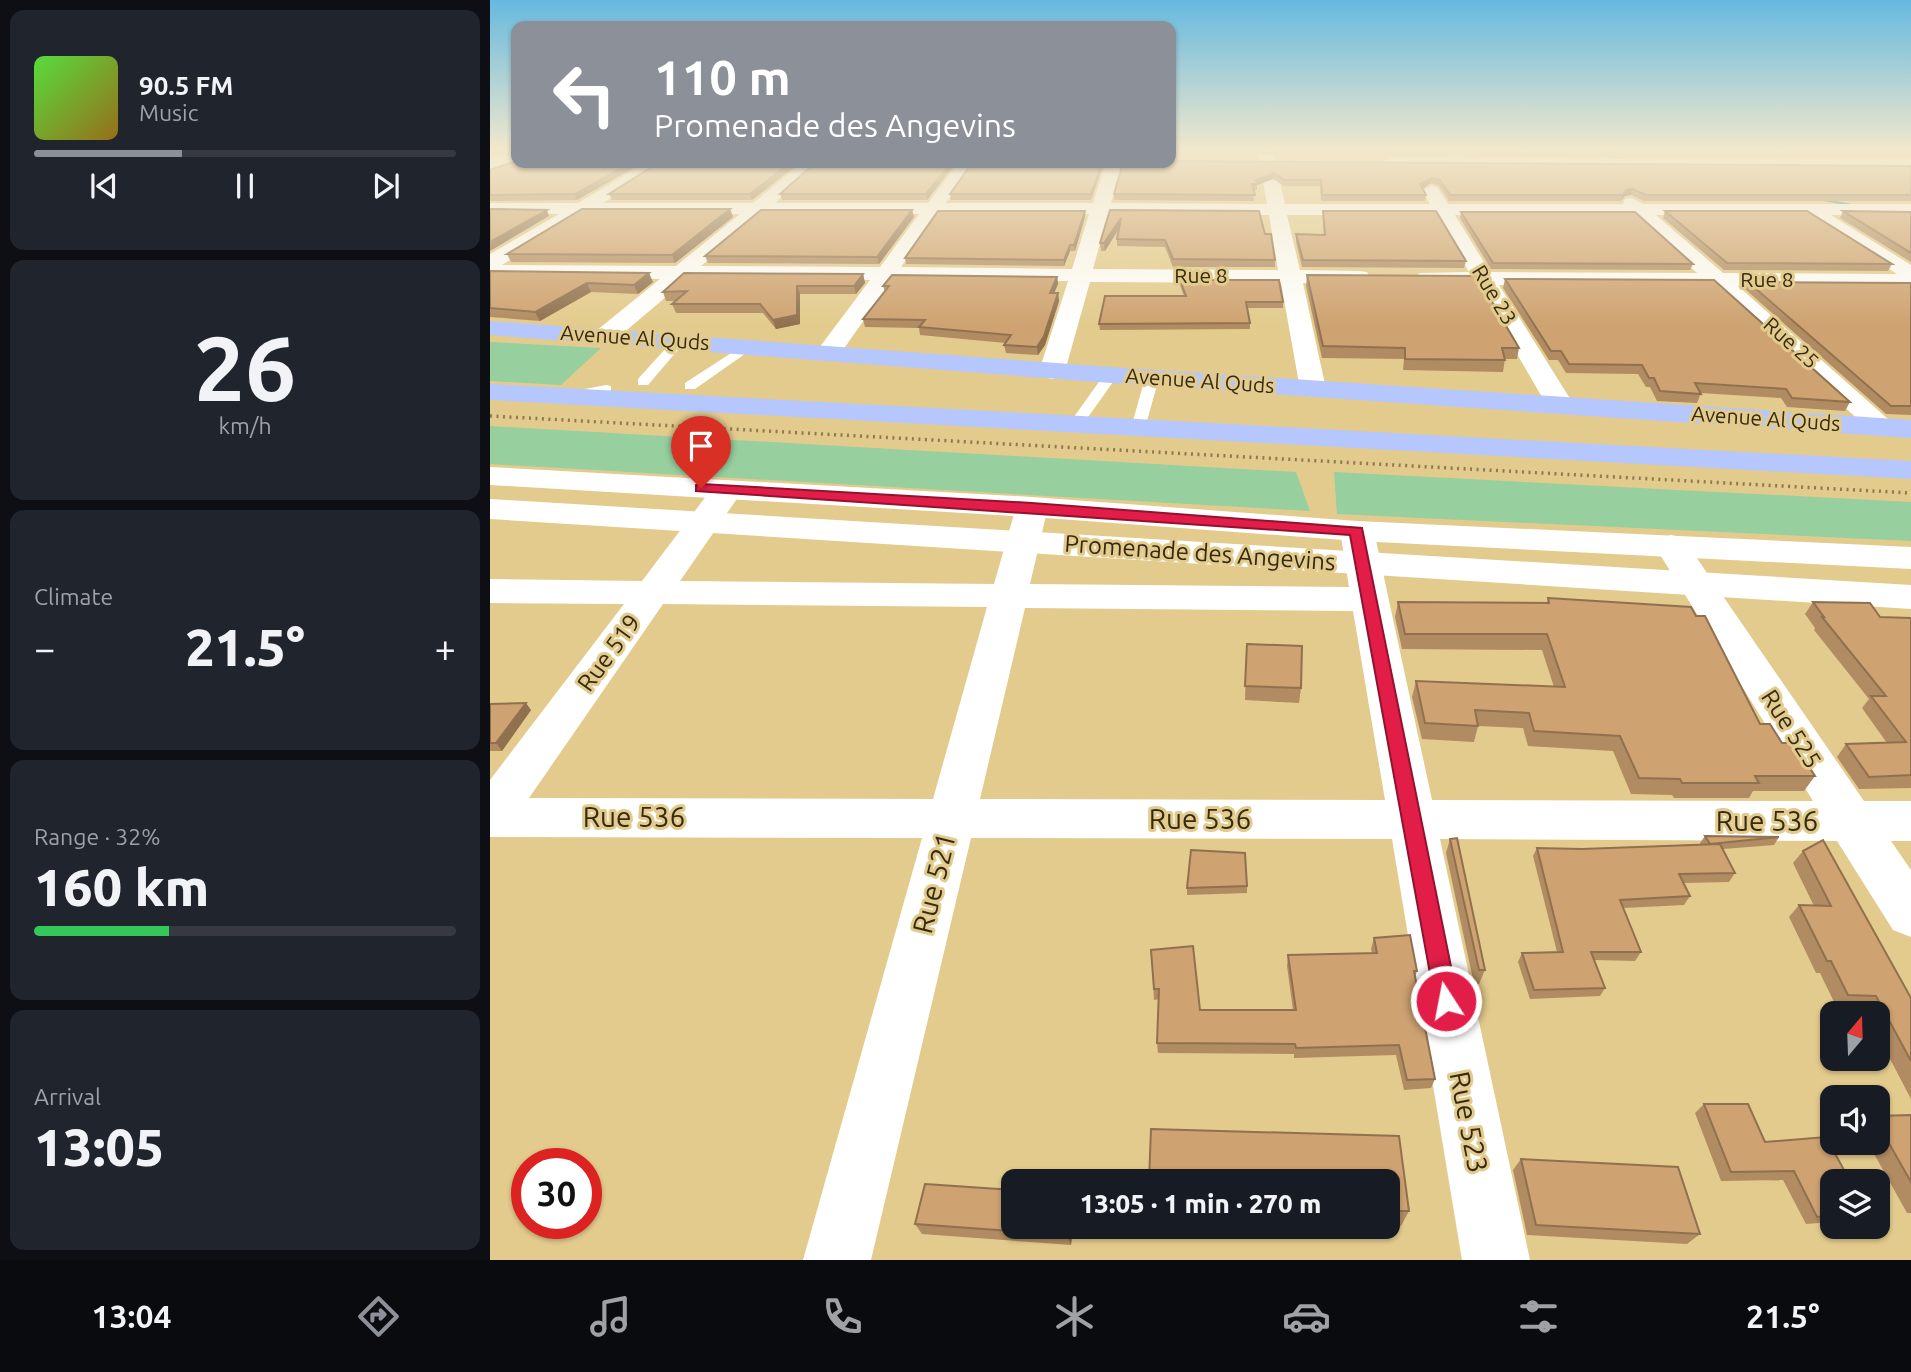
<!DOCTYPE html>
<meta charset="utf-8">
<style>
:root{--surface:#171b24;--page:#20242c;--text:#f1f3f6;--muted:#9ea1a6;--line:#363941;--accent:#8c9099}
body{margin:0;font-family:Ubuntu,sans-serif;background:var(--page);color:var(--text);height:100vh;display:flex;flex-direction:column;font-size:26px;white-space:nowrap}
*{box-sizing:border-box;margin:0}
p{font-size:23px;color:var(--muted)}
.icon{flex:none;width:38px;height:38px;fill:none;stroke:currentColor;stroke-width:2;stroke-linecap:round;stroke-linejoin:round}
.map{position:relative;flex:1;overflow:hidden}
.sheet{display:flex;flex-direction:column;gap:10px;padding:10px;background:#0d0f14;width:490px}
.sheet>*{flex:none}
.top-card{position:absolute;left:21px;top:21px;width:665px;height:147px;border-radius:14px;box-shadow:0 2px 5px #0004;background:#8c9099;color:#fff;overflow:hidden}
.needle{width:46px;rotate:19deg}
.tools{position:absolute;left:1330px;top:1001px;display:grid;gap:14px}
.tools a{display:grid;place-items:center;width:70px;height:70px;border-radius:14px;background:var(--surface);box-shadow:0 2px 5px #0004;font-size:35px}
.speed{position:absolute;left:21px;top:1148px;display:flex;gap:14px;font-size:35px;font-weight:700;text-align:center}
.speed>*{display:grid;place-content:center;width:91px;height:91px;border-radius:50%;background:var(--surface);box-shadow:0 2px 5px #0004;line-height:1}
.speed .limit{border:10px solid #d22;background:#fff;color:#111}
.pin{position:absolute;display:grid;place-items:center;width:60px;height:60px;color:#fff;margin:-72px -30px;border-radius:50% 50% 50% 0;rotate:-45deg;box-shadow:0 0 7px #0007}
.pin .icon{rotate:45deg}
.me{position:absolute;width:77px;margin:-38px;rotate:349deg;stroke-linejoin:round;filter:drop-shadow(0 0 5px #0008)}
.turn{display:flex;align-items:center;gap:24px;height:147px;padding:0 28px;font-size:32px}
.turn .icon{width:91px;height:91px;stroke-width:2.5}
.turn b{display:block;font-size:49px;line-height:60px}
.big{font-size:52px;font-weight:800;line-height:1.1}
.sheet .tile{flex:1;display:flex;flex-direction:column;justify-content:center;gap:10px;min-width:0;padding:0 24px;border-radius:14px;background:var(--page)}
.sheet .dial{align-items:center;gap:0}
.dial b{font-size:91px;line-height:1}
.song{display:flex;align-items:center;gap:21px}
.cover{width:84px;height:84px;border-radius:10px;background:linear-gradient(135deg,hsl(110 70% 55%),hsl(40 70% 35%))}
.played{height:7px;border-radius:4px;background:linear-gradient(90deg,var(--accent) 35%,var(--line) 35%)}
.keys{display:flex;justify-content:space-around;direction:ltr}
.heat{display:flex;justify-content:space-between;align-items:center;font-size:38px;direction:ltr}
.charge{height:10px;border-radius:5px;background:linear-gradient(90deg,#34c759 32%,var(--line) 0)}
.trip{position:absolute;left:511px;top:1169px;width:399px;height:70px;border-radius:14px;background:var(--surface);box-shadow:0 2px 5px #0004;font-weight:800;line-height:70px;text-align:center}
.menu{display:flex;height:112px;justify-content:space-around;align-items:center;background:#090b0e;color:var(--muted)}
.menu .icon{width:49px;height:49px}
.menu .active{color:var(--accent)}
.menu b{font-size:32px;color:var(--text)}
main{display:flex;flex:1;min-height:0}
.map>svg:first-child{display:block}
.green{fill:#97cf9f}
.lines{fill:none;stroke-linecap:round;stroke-linejoin:round}
.stream{fill:#3f9398;fill-rule:evenodd}
.service{fill:#fff;fill-rule:evenodd}
.minor{fill:#fff;fill-rule:evenodd}
.tertiary{fill:#fff;fill-rule:evenodd}
.primary{fill:#b5c7fd;fill-rule:evenodd}
.rail{stroke:#8c7b50;stroke-width:3.5;stroke-dasharray:2 4.5;stroke-linecap:butt}
.wall{fill:#b18b61}
.shaded-wall{fill:#90714f}
.building{fill:#cea271;stroke:#90714f;stroke-width:2}
.route{fill:#e11d48;stroke:#92132f;stroke-width:2}
.labels{text-anchor:middle;stroke-width:6;stroke-linejoin:round;paint-order:stroke}
.far-street-label{font-size:21px;fill:#352b12;stroke:#e3cb8d}
.street-label{font-size:24px;fill:#352b12;stroke:#e3cb8d}
.near-street-label{font-size:28px;fill:#352b12;stroke:#e3cb8d}
</style>
<main>
<section class="sheet">
<div class="tile">
<div class="song"><i class="cover"></i><div><b>90.5 FM</b><p>Music</p></div></div>
<div class="played"></div>
<div class="keys"><svg class="icon" aria-label="previous" viewBox="0 0 24 24"><path d="M18 5L8 12l10 7zM5 5v14"/></svg><svg class="icon" aria-label="pause" viewBox="0 0 24 24"><path d="M8 5v14M16 5v14"/></svg><svg class="icon" aria-label="next" viewBox="0 0 24 24"><path d="M6 5l10 7-10 7zM19 5v14"/></svg></div>
</div>
<div class="tile dial"><b>26</b><p>km/h</p></div>
<div class="tile"><p>Climate</p>
<div class="heat"><a>−</a><b class="big">21.5°</b><a>+</a></div>
</div>
<div class="tile"><p>Range · 32%</p><b class="big">160 km</b><div class="charge"></div></div>
<div class="tile"><p>Arrival</p><b class="big">13:05</b></div>
</section>
<div class="map">
<svg width="1421" height="1260" viewBox="0 0 1421 1260">
<rect width="100%" height="100%" fill="#e3cb8d"/>
<path class="green" d="M0,342l111,6 -40,37 -71,-4z
M0,426l806,46 14,39 -820,-47z
M844,472l577,30v39l-574,-27z"/>
<g class="lines">
<path class="stream" d="M1088,150h7l51,11 -2,1z
M1330,198l37,7 2,1 -2,1 -39,-7z"/>
<path class="service" d="M189,337l4,1v6l-35,41h-10v-6l37,-41z
M258,342l4,1v6l-57,40h-10v-6z
M621,371l7,4 -37,52h-10v-6l35,-49z
M662,374l7,4 -14,50 -2,3h-10l-2,-3 14,-50z
M116,385l5,1v6l-37,7 -7,-4 2,-3z"/>
<path class="minor" d="M767,150h16l12,54h145l-8,-13 9,-5 6,1 11,17h175l2,-5 6,-1 12,6h268v12l-80,-1 80,50v23l-173,-2 159,141 -4,6 -10,3 -10,-3 -161,-147 -213,-1 75,120 -4,6 -10,2 -10,-2 -73,-126 -50,-1 -8,-1 -3,-5 3,-5 50,-1 -33,-57h-149l13,55 59,1 8,1 3,5 -3,5 -8,1h-56l23,106 -3,6 -10,2 -10,-2 -3,-6 -19,-106 -191,-1 -25,89 -4,6 -9,2 -9,-2 -4,-6 29,-90 -176,-1 -54,77 -9,3 -9,-3 -4,-5 54,-72 -183,-1 -73,62 -9,2 -9,-2 -3,-5 3,-5 64,-52 -170,-2v-23l69,-40 -69,-1v-10h88l68,-40h19l-62,40h150l49,-40h18l-45,40h153l30,-40h16l-28,40h147l13,-40h16l-11,40 156,1zM95,214h155l-64,52 -174,-1zM272,214h157l-39,53 -179,-1zM448,214h151l-17,55 -171,-2zM618,214l161,1 9,55 -185,-1zM965,215h179l63,58 -207,-1zM1166,215h149l92,59 -174,-1z
M0,156h26v7h7l-7,3h-26z
M900,158l521,1v10l-527,-3 -2,-3z
M237,480l11,3 5,7 -63,91 314,3 22,-77 4,-7 12,-3 12,3 4,7 -18,77 319,3 -9,-56 5,-7 12,-3 12,3 5,7 58,269 381,1 -159,-256 5,-7 12,-3 12,3 181,263h47v40h-20l20,29v67l-18,-7 -56,-89 -397,-2 90,421h-68l-70,-421 -421,-1 -100,422h-68l119,-422 -432,-1v-57l134,-176 -134,-1v-24l152,2 74,-98zM173,604l324,3 -54,192 -404,-1zM535,608l328,3 32,189 -405,-1z"/>
<path class="tertiary" d="M26,154v9h5l-31,13v-11z
M0,467l542,30 325,24 554,26v22l-554,-28 -325,-24 -542,-32z
M0,499l1421,86v24l-1421,-90z"/>
<path class="primary" d="M0,321l621,46 800,53v18l-800,-55 -621,-48z
M0,384l1421,77v18l-1421,-79z"/>
<path class="rail" d="M0,416l1421,77"/>
</g>
<path class="wall" d="M681,150h740v6l-740,-2z
M152,163l-65,37 -87,1v-31z
M309,163l-47,37h-140l-3,-6z
M325,163h141l-29,37h-145l-2,-6z
M482,163h132l-13,37h-140l-1,-6z
M633,163l788,3v35h-267l-13,-6 -6,1 -4,5h-172l-10,-15 -8,-3 -8,6 3,6 -1,6h-104l-1,-15h-36l-11,-7 -16,6v5h-4l1,11 -140,-1v-6z
M240,209l3,8 -58,46 -164,-1 -4,-8z
M422,210l2,7 -35,47 -171,-1 -3,-7z
M620,210l155,24 10,26v7h-102l-8,-20 -48,-1v-7l2,-10 -14,22h-4l-1,-8z
M833,211l143,50 -2,7 -162,-1 -6,-25v-8l28,1z
M1175,211l227,53 -4,7 -164,-1 -61,-52z
M1353,211l68,1v50l-71,-44z
M971,212l232,52 -3,6 -199,-1 -31,-51z
M595,217l-10,34h-5l-6,15 -158,-2 -1,-6z
M0,271l163,11 -15,12 -47,-2 -51,29 -50,-4z
M373,274l2,9 -9,11h-56v30l-24,5 -13,-16h-87l-4,-9 4,-3h-10l-3,-9z
M817,275l212,73 -2,11h-12l-2,13 -100,-2 1,-11 -82,-1 -16,-72z
M567,277l1,7 -4,9h4l1,8 -14,44 -7,10 -32,-2 -2,-8 2,-2 -86,-8 -1,-7 -54,-1 -2,-8 22,-27 -2,-6z
M1015,279l345,123 -5,9 -58,-4 -6,-9 -80,-5 -4,10 -40,-2 -7,-14h-4l-8,-13 -72,-1 -8,-13h-9l-46,-72z
M690,280l103,22v6h-36l3,15v6l-150,1 -1,-6 85,-28 -4,-11z
M1258,282l163,1v132l-25,-1 -141,-125z
M1058,598l212,126 55,52 -11,15h-51l-4,7h-75l-2,-3 -41,-1 -18,-43 -85,-5 -5,-18 -45,-2 -4,16 -52,-3 -10,-42 4,-16 138,6 -12,-37 -140,-1 -7,-32 3,-15 149,1z
M1323,602l67,15 31,1v170l-52,1 -22,-32 9,-13 41,-1 -25,-35 7,-9 -55,-69 1,-2 -10,-14z
M757,644l54,44 -2,15 -54,-3z
M0,704l41,6 -29,41h-12z
M1215,836l74,1 -5,8 -51,4 12,24 -6,9 -46,1 7,13 -6,9 -61,3 18,44 -6,9 -41,-1 11,28 -5,8 -70,3 -12,-37 4,-9 35,-1 -24,-96 4,-8 45,1 119,-5 -1,-1z
M960,839l35,131 -6,14h-5l-28,-131z
M1313,851l108,147v101l-33,-63v-23h-12l-3,-5 -27,-2 -16,-33h-4l-27,-56 10,-12 15,1 -21,-43z
M757,886v7l-60,2v-7z
M884,938l43,33 -2,6 20,102 -4,9 -27,2 -8,-35 -102,3v-4l-136,-1 -1,-10 2,-44 -5,1 -3,-50 49,60h93l-6,-44 1,-11 84,-2 -1,-4z
M1214,1104l128,77v41l-26,2 -23,-44 -62,1 -26,-68z
M1421,1115v98h-4l-39,-70h10v-27z
M1031,1159l179,75 -13,10 -160,-9 -14,-65z
M898,1181l21,30 -8,15h-13z
M425,1224l98,3h60l-2,18 -149,-11z"/>
<path class="shaded-wall" d="M0,150h26v1l-26,3z
M140,163h12l-65,37 -2,-6z
M300,163h9l-47,37 -2,-6z
M461,163h5l-29,37 -1,-6z
M612,163h2l-13,37v-6z
M784,173l-1,6 -16,6 -1,-5z
M942,178l-1,5 -12,7 1,-6z
M1142,189l-1,6 -6,1 -4,5 2,-6 3,-5z
M240,209l3,8 -58,46 -3,-8z
M57,210l2,6 -59,35v-9z
M422,210l2,7 -35,47 -2,-7z
M595,211v6l-10,34 -1,-6z
M631,218v7l-16,26 -1,-8z
M580,245v6l-6,15v-6z
M159,273l4,9 -15,12 -4,-9z
M373,274l2,9 -9,11 -2,-8z
M567,277l1,7 -7,17 -1,-8z
M97,283l4,9 -51,29 -5,-9z
M307,286l3,8v30l-24,5 -3,-9z
M568,293l1,8 -14,44 -7,10 -1,-8z
M36,703l5,7 -29,41 -6,-8z
M578,1227h5l-2,18 -4,-10z"/>
<path class="building" d="M1082,150h339v1z
M26,161v2h114l-55,31 -85,1v-25z
M681,161l740,5v29h-265l-14,-6 -6,1 -3,5h-173l-10,-15 -8,-2 -12,6 6,11h-104l-1,-15h-37l-10,-7 -18,7 1,4h-5l3,11 -141,-1 9,-31h48z
M168,163h132l-40,31h-141z
M325,163h136l-25,31h-146z
M482,163h130l-11,31h-141z
M0,209l57,1 -57,32z
M92,209h148l-58,46 -165,-1z
M271,210h151l-35,47 -172,-1z
M620,210l149,1 6,23h6l4,26 -102,-1 -8,-19 -48,-1 4,-21 -17,25h-4z
M448,211h147l-11,34h-4l-6,15 -159,-2z
M833,211h113l30,50 -163,-1 -7,-26 29,1z
M1175,211h142l85,53 -165,-1z
M1353,211l68,1v41z
M971,212h174l58,52 -200,-1z
M0,271l159,2 -15,12 -47,-2 -52,29 -45,-4z
M194,273l179,1 -9,12h-57v29l-24,5 -13,-16h-88l15,-13 -24,1z
M402,275l165,2 -7,16h8l-14,43 -7,11 -33,-2 7,-10 -92,-8 6,-7 -62,-1 26,-33h-6z
M817,275l170,1 42,72h-17l3,12 -100,-1v-11l-82,-2z
M1015,279l209,1 136,122 -58,-4 -6,-9 -91,-6 6,11 -41,-3 -6,-13h-5l-7,-13 -73,-1 -8,-13h-10z
M690,280h99l4,22h-37l4,21 -151,1 6,-28h81z
M1258,282l163,1v123h-20z
M1058,598l143,9 5,9h9l55,108h10l12,19h12l21,33h-60l4,7h-77l-2,-4 -41,-1 -19,-42 -86,-5 -5,-18 -54,-3 3,16 -53,-3 -9,-42 149,6 -18,-53h-142l-7,-32 151,1z
M1323,602l57,1 10,14 31,1v157l-42,2 -23,-33 60,-2 -35,-46h15l-64,-79h2z
M757,644l55,2 -1,42 -56,-2z
M36,703l-30,40h-6v-39z
M1215,836l74,1 -69,7z
M967,838l28,132h-6l-29,-131z
M1333,840l88,158v63l-35,-65 -28,-1 -17,-34h-4l-28,-56 32,1 -28,-55z
M1230,844l15,29 -56,1 11,22 -70,4 21,52h-50l14,36 -71,2 -12,-37 41,-1 -26,-104 45,1z
M701,850l54,3 2,33 -60,2z
M920,935l7,36h-3l21,108 -28,1 -8,-35 -103,3 -1,-4 -138,-1 2,-54h-5l-3,-39 42,-4 7,64h96l-8,-55 89,-2 -3,-15z
M1214,1104h44l17,38 61,-5 24,44h-18v34l-15,2 -23,-46 -63,1z
M1421,1115v67l-33,-58v-8z
M661,1129l248,7 10,75h-21v-30h-239z
M1031,1159l157,8 22,67 -164,-9z
M435,1184l88,6v37h55l-1,8 -152,-11z"/>
<linearGradient id="sky" x2="0" y2="1"><stop stop-color="#66b9df"/><stop offset="0.46" stop-color="#f2e8cc"/><stop offset="1" stop-color="#f2e8cc" stop-opacity="0"/></linearGradient>
<rect width="1421" height="326" fill="url(#sky)"/>
<path class="route" d="M211,484l331,19 330,25 96,473 -4,8 -8,4 -8,-4 -3,-8 -85,-466 -654,-44v-6z"/>
<g class="labels">
<g class="far-street-label">
<text x="711" y="283">Rue 8</text>
<text x="1277" y="287">Rue 8</text>
<text transform="translate(1004 295) rotate(59)" y="7">Rue 23</text>
<text transform="translate(145 338) rotate(4)" y="7">Avenue Al Quds</text>
<text transform="translate(1301 343) rotate(42)" y="7">Rue 25</text>
<text transform="translate(710 381) rotate(4)" y="7">Avenue Al Quds</text>
<text transform="translate(1276 419) rotate(4)" y="7">Avenue Al Quds</text>
</g>
<g class="street-label">
<text transform="translate(710 553) rotate(4)" y="8">Promenade des Angevins</text>
<text transform="translate(119 653) rotate(-54)" y="8">Rue 519</text>
<text transform="translate(1301 729) rotate(57)" y="8">Rue 525</text>
</g>
<g class="near-street-label">
<text x="144" y="827">Rue 536</text>
<text x="710" y="829">Rue 536</text>
<text x="1277" y="831">Rue 536</text>
<text transform="translate(444 883) rotate(-76)" y="10">Rue 521</text>
<text transform="translate(979 1122) rotate(79)" y="10">Rue 523</text>
</g>
</g>
</svg>
<div class="tools">
<a><svg class="needle" viewBox="-14 -14 28 28"><path d="M0-13l5 13h-10z" fill="#e53935"/><path d="M0 13l5-13h-10z" fill="#9ea1a6"/></svg></a>
<a><svg class="icon" aria-label="sound" viewBox="0 0 24 24"><path d="M4 9h4l5-4v14l-5-4H4zM17 9q2 3 0 6"/></svg></a>
<a><svg class="icon" aria-label="layers" viewBox="0 0 24 24"><path d="M12 4l9 5-9 5-9-5zM3 14l9 5 9-5"/></svg></a>
</div>
<div class="speed"><div class="limit">30</div></div>
<div class="pin" style="left:211px;top:488px;background:#d93025"><svg class="icon" aria-label="arrive" viewBox="0 0 24 24"><path d="M6 21V4h12l-3 4 3 4H6"/></svg></div>
<svg class="me" style="left:956px;top:1001px" viewBox="-20 -20 40 40"><circle r="17" fill="#e11d48" stroke="#fff" stroke-width="3"/><path d="M0-11L8 9 0 5-8 9z" fill="#fff"/></svg>
<div class="trip">13:05 · 1 min · 270 m</div>
<div class="top-card">
<div class="turn"><svg class="icon" aria-label="left" viewBox="0 0 24 24"><path d="M17 20v-9H6M10 6l-5 5 5 5"/></svg><div><b>110 m</b>Promenade des Angevins</div></div>
</div>
</div>
</main>
<nav class="menu">
<b>13:04</b>
<svg class="icon active" aria-label="directions" viewBox="0 0 24 24"><path d="M12 3l9 9-9 9-9-9zM9 14v-3h6M13 9l2 2-2 2"/></svg>
<svg class="icon" aria-label="music" viewBox="0 0 24 24"><path d="M9 18V5l10-2v13"/><circle cx="6" cy="18" r="3"/><circle cx="16" cy="16" r="3"/></svg>
<svg class="icon" aria-label="phone" viewBox="0 0 24 24"><path d="M5 4h4l2 5-3 2q2 4 5 5l2-3 5 2v4C11 20 4 13 5 4z"/></svg>
<svg class="icon" aria-label="climate" viewBox="0 0 24 24"><path d="M12 3v18M4 7l16 10M4 17L20 7"/></svg>
<svg class="icon" aria-label="car" viewBox="0 0 24 24"><path d="M5 17H2v-5l4-1 3-4h7l3 4 3 1v5h-3M9 17h6M6 11h13"/><circle cx="7" cy="17" r="2"/><circle cx="17" cy="17" r="2"/></svg>
<svg class="icon" aria-label="filters" viewBox="0 0 24 24"><path d="M4 7h16M4 17h16"/><circle cx="9" cy="7" r="2"/><circle cx="15" cy="17" r="2"/></svg>
<b>21.5°</b>
</nav>
